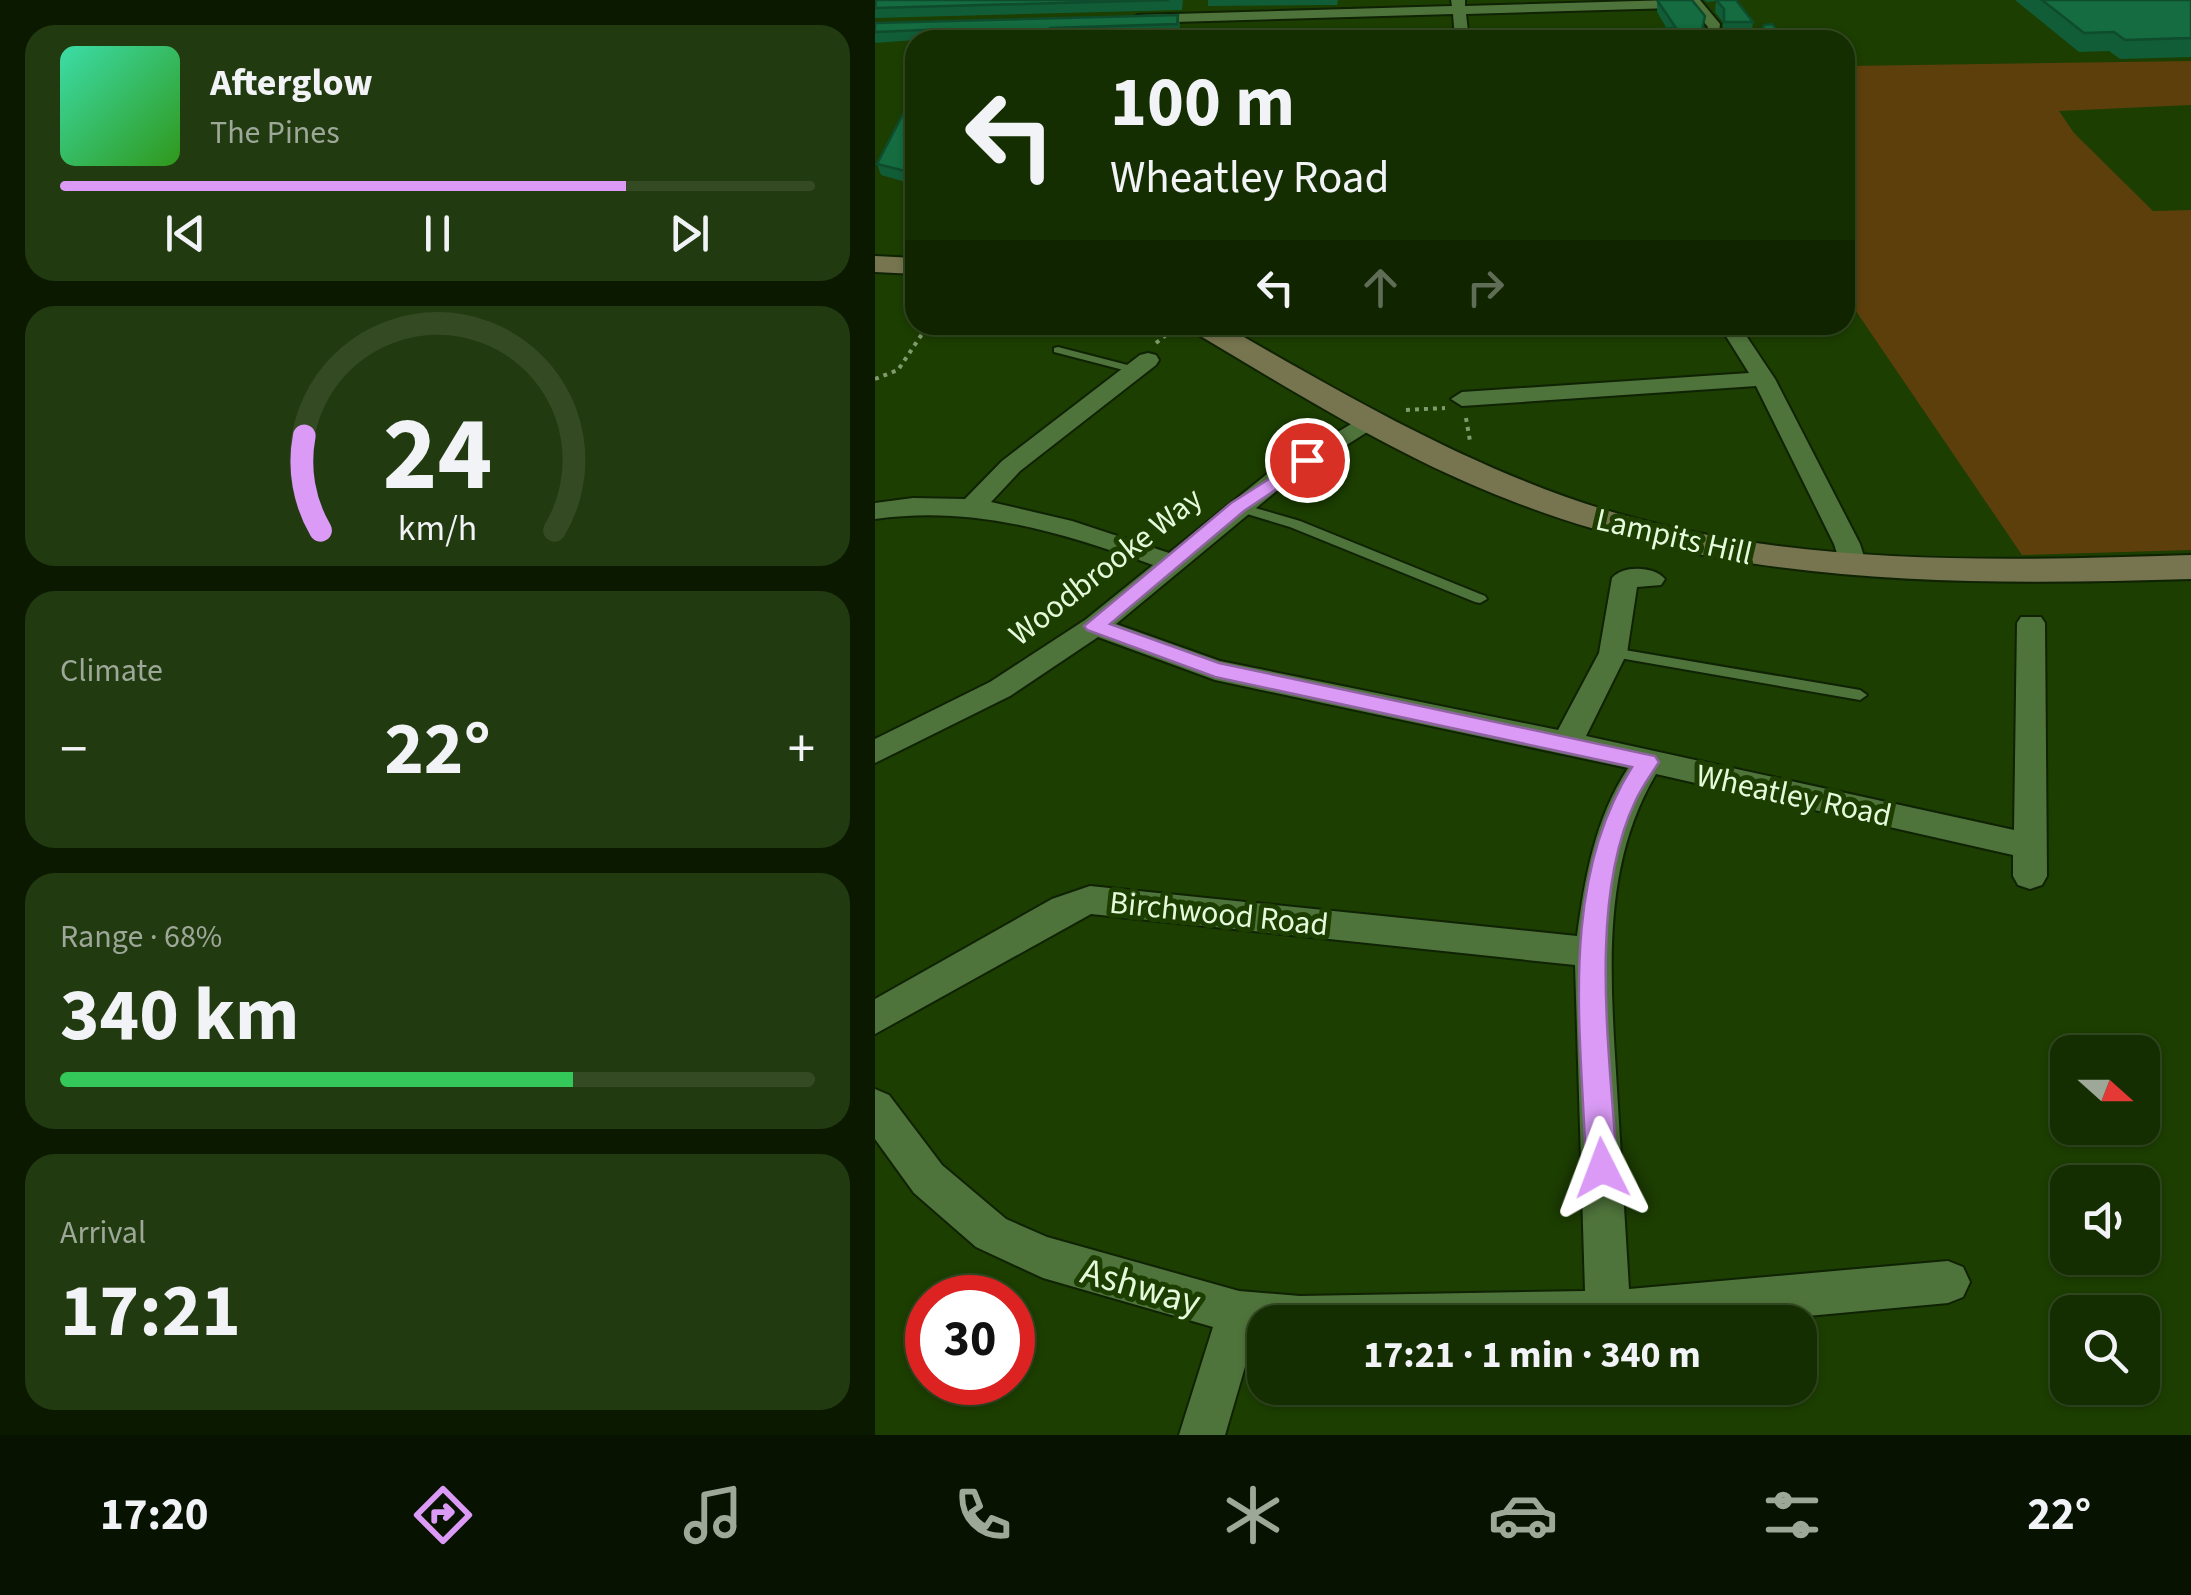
<!DOCTYPE html>
<meta charset="utf-8">
<style>
:root{--surface:#152e01;--page:#223a10;--text:#f1f3f6;--muted:#9da899;--line:#344a23;--accent:#da9af6}
body{margin:0;font-family:"Source Sans 3",sans-serif;background:var(--page);color:var(--text);height:100vh;display:flex;flex-direction:column;font-size:38px;white-space:nowrap}
*{box-sizing:border-box;margin:0}
p{font-size:32px;color:var(--muted)}
.icon{flex:none;width:55px;height:55px;fill:none;stroke:currentColor;stroke-width:2;stroke-linecap:round;stroke-linejoin:round}
.map{position:relative;flex:1;overflow:hidden}
.details{display:flex;flex-direction:column;gap:25px;padding:25px;background:#0c1901;width:875px}
.details>*{flex:none}
.banner{position:absolute;left:30px;top:30px;width:950px;height:305px;border-radius:30px;box-shadow:0 2px 8px #0004,0 0 0 2px var(--line);background:#152e01;color:var(--text);overflow:hidden}
.needle{width:65px;rotate:111deg}
.fabs{position:absolute;left:1175px;top:1035px;display:grid;gap:20px}
.fabs a{display:grid;place-items:center;width:110px;height:110px;border-radius:20px;background:var(--surface);box-shadow:0 2px 8px #0004,0 0 0 2px var(--line);font-size:50px}
.speed{position:absolute;left:30px;top:1275px;display:flex;gap:20px;font-size:50px;font-weight:700;text-align:center}
.speed>*{display:grid;place-content:center;width:130px;height:130px;border-radius:50%;background:var(--surface);box-shadow:0 2px 8px #0004,0 0 0 2px var(--line);line-height:1}
.speed .limit{border:15px solid #d22;background:#fff;color:#111}
.pin{position:absolute;display:grid;place-items:center;width:85px;height:85px;color:#fff;margin:-42px;border:5px solid #fff;border-radius:50%;box-shadow:0 2px 10px #0007}
.me{position:absolute;width:110px;margin:-55px;rotate:357deg;stroke-linejoin:round;filter:drop-shadow(0 0 8px #0008)}
.turn{display:flex;align-items:center;gap:35px;height:210px;padding:0 40px;font-size:45px}
.turn .icon{width:130px;height:130px;stroke-width:2.5}
.turn b{display:block;font-size:70px;line-height:85px}
.lanes{display:flex;align-items:center;height:95px;padding:0 40px;background:#0003;justify-content:center;gap:50px;direction:ltr}
.lanes .off{opacity:.35}
.big{font-size:75px;font-weight:700;line-height:1.1}
.details .widget{flex:1;display:flex;flex-direction:column;justify-content:center;gap:15px;min-width:0;padding:0 35px;border-radius:30px;background:var(--page)}
.details .dial{align-items:center;gap:0}
.dial svg{height:260px;overflow:visible;fill:none;stroke:var(--line);stroke-width:7;stroke-linecap:round;text-anchor:middle}
.dial text{fill:var(--text);stroke:none}
.song{display:flex;align-items:center;gap:30px}
.cover{width:120px;height:120px;border-radius:15px;background:linear-gradient(135deg,hsl(160 70% 55%),hsl(110 70% 35%))}
.played{height:10px;border-radius:5px;background:linear-gradient(90deg,var(--accent) 75%,var(--line) 75%)}
.keys{display:flex;justify-content:space-around;direction:ltr}
.heat{display:flex;justify-content:space-between;align-items:center;font-size:55px;direction:ltr}
.charge{height:15px;border-radius:8px;background:linear-gradient(90deg,#34c759 68%,var(--line) 0)}
.trip{position:absolute;left:372px;top:1305px;width:570px;height:100px;border-radius:30px;background:var(--surface);box-shadow:0 2px 8px #0004,0 0 0 2px var(--line);font-weight:700;line-height:100px;text-align:center}
.dock{display:flex;height:160px;justify-content:space-around;align-items:center;background:#081200;color:var(--muted)}
.dock .icon{width:70px;height:70px}
.dock .current{color:var(--accent)}
.dock b{font-size:45px;color:var(--text)}
main{display:flex;flex:1;min-height:0}
.map>svg:first-child{display:block}
.green{fill:#5d3f0c}
.lines{fill:none;stroke-linecap:round;stroke-linejoin:round}
.lane-casing{stroke:#0f2204;stroke-width:4}
.street-casing{stroke:#0f2204;stroke-width:4}
.secondary-casing{stroke:#0f2204;stroke-width:4}
.path{stroke:#809c6e;stroke-width:4;stroke-dasharray:4 5;stroke-linecap:butt}
.lane{fill:#4f743b;fill-rule:evenodd}
.street{fill:#4f743b;fill-rule:evenodd}
.secondary{fill:#77754f;fill-rule:evenodd}
.wall{fill:#115d37}
.shaded-wall{fill:#0e4c2d}
.building{fill:#146c40;stroke:#0e4c2d;stroke-width:2.5}
.route{fill:#da9af6;stroke:#8e64a0;stroke-width:2.5}
.labels{text-anchor:middle;stroke-width:10;stroke-linejoin:round;paint-order:stroke}
.street-label{font-size:32px;fill:#e5fadb;stroke:#1c3e01}
.near-street-label{font-size:38px;fill:#e5fadb;stroke:#1c3e01}
</style>
<main>
<section class="details">
<div class="widget">
<div class="song"><i class="cover"></i><div><b>Afterglow</b><p>The Pines</p></div></div>
<div class="played"></div>
<div class="keys"><svg class="icon" aria-label="previous" viewBox="0 0 24 24"><path d="M18 5L8 12l10 7zM5 5v14"/></svg><svg class="icon" aria-label="pause" viewBox="0 0 24 24"><path d="M8 5v14M16 5v14"/></svg><svg class="icon" aria-label="next" viewBox="0 0 24 24"><path d="M6 5l10 7-10 7zM19 5v14"/></svg></div>
</div>
<div class="widget dial"><svg viewBox="0 0 100 80">
<path d="M14 69A42 42 0 1 1 86 69"/>
<path d="M14 69A42 42 0 0 1 9 40" stroke="#da9af6"/>
<text x="50" y="56" font-size="32" font-weight="700">24</text>
<text x="50" y="72" font-size="11">km/h</text>
</svg></div>
<div class="widget"><p>Climate</p>
<div class="heat"><a>−</a><b class="big">22°</b><a>+</a></div>
</div>
<div class="widget"><p>Range · 68%</p><b class="big">340 km</b><div class="charge"></div></div>
<div class="widget"><p>Arrival</p><b class="big">17:21</b></div>
</section>
<div class="map">
<svg width="1316" height="1435" viewBox="0 0 1316 1435">
<rect width="100%" height="100%" fill="#1c3e01"/>
<path class="green" d="M1316,61v44l-132,6 15,22 79,78 38,-1v340l-169,5 -177,-260v-229z"/>
<g class="lines">
<defs>
<path id="lane" d="M183,347l81,21 1,2 -5,3 -81,-21v-4z
M363,503l62,18 185,75 2,3 -7,4 -5,-1 -185,-75 -56,-17v-6z
M738,648l247,42 7,5 -7,5 -252,-44 -2,-3 2,-3z"/>
<path id="street" d="M576,0h14v6l208,-6 8,4 -7,4 -208,6 3,26h-14l-2,-26 -315,9 -7,-4 7,-4 314,-9z
M811,0h14l20,24 -2,16h-14l4,-13z
M844,325h20l36,54 85,165 7,22 -4,6 -9,2 -13,-8 -7,-22 -78,-158 -294,20 -11,-7 11,-7 287,-19z
M273,353l8,2 3,5 -3,5 -136,106 -29,31 81,19 97,32 98,-79 96,-57 8,-2 12,7 -98,62 -169,140 104,37 338,69 41,-77 13,-75c11,-13 42,-12 53,1l-4,6 -24,2 -10,66 -41,83 428,94 3,-207 4,-6h20l4,6 2,253 -5,9 -12,4 -12,-4 -5,-9v-21l-357,-81c-57,95 -45,209 -39,315 4,67 8,134 12,200l319,-28 15,6 7,15 -7,15 -15,6 -206,19h-477v15l-11,-1 -29,99h-46l34,-108 -170,-49 -67,-31 -62,-54 -39,-54v-50l14,6 53,70 64,54 41,18 192,54 61,5 285,-5 -10,-326 -484,-51 -216,120v-35l177,-100 38,-13 487,50c8,-60 18,-117 51,-168l-413,-88 -117,-43 -88,59 -135,67v-24l115,-57 95,-62 68,-55c-93,-33 -179,-60 -278,-46v-16l38,-5 52,1 37,-38 138,-106z"/>
<path id="secondary" d="M0,256l40,2v16l-40,-2z
M312,325h36c127,73 255,148 396,189 185,53 382,47 572,41v24c-230,7 -461,7 -679,-78 -113,-43 -217,-109 -320,-170z"/>
</defs>
<use href="#lane" class="lane-casing"/>
<use href="#street" class="street-casing"/>
<use href="#secondary" class="secondary-casing"/>
<path class="path" d="M281,343l19,-15
M0,379l23,-9 30,-45
M531,410l39,-2
M591,418l4,23"/>
<use href="#lane" class="lane"/>
<use href="#street" class="street"/>
<use href="#secondary" class="secondary"/>
</g>
<path class="wall" d="M308,0l-1,10 -307,8v-17z
M333,0h130l-1,5 -129,1z
M782,0l46,30h20v-8l-8,-10 1,-11 -9,1 -3,-2h32l17,22 -1,9 34,9h-143l1,-10 23,-1 -10,-17z
M1140,0h176v57l-71,2 -11,-8 -30,1z
M303,15l2,10 -1,10 -127,4 -137,1 -40,3v-20z
M40,91v78l-6,14 -28,-8 -4,-11z"/>
<path class="shaded-wall" d="M175,28l2,12h-7z
M40,149v20l-6,14 -4,-12z"/>
<path class="building" d="M1,0h293l-294,8z
M782,0h35l13,16 -3,14 60,1 2,-6 8,-1 14,16h-137l-5,-10 32,-2z
M841,0h20l17,22h-29v-13z
M1167,0h149v38l-66,2 -11,-8 -30,1z
M303,15l-1,9 -127,4 -5,12h-103l7,-11 -74,3v-9z
M40,91v58l-10,22 -28,-7z"/>
<path class="route" d="M432,455l7,1v8l-70,47 -134,113 109,39 436,93 4,6c-8,13 -18,26 -24,40 -48,101 -24,257 -18,366l-4,11 -11,4 -11,-4 -5,-11c-4,-132 -29,-282 46,-401l-417,-90 -128,-47 -3,-4 147,-123z"/>
<g class="labels">
<g class="street-label">
<text transform="translate(799 536) rotate(13)" y="11">Lampits Hill</text>
<text transform="translate(230 566) rotate(-38)" y="11">Woodbrooke Way</text>
<text transform="translate(919 795) rotate(12)" y="11">Wheatley Road</text>
<text transform="translate(344 913) rotate(6)" y="11">Birchwood Road</text>
</g>
<g class="near-street-label">
<text transform="translate(266 1286) rotate(16)" y="13">Ashway</text>
</g>
</g>
</svg>
<div class="fabs">
<a><svg class="needle" viewBox="-14 -14 28 28"><path d="M0-13l5 13h-10z" fill="#e53935"/><path d="M0 13l5-13h-10z" fill="#9da899"/></svg></a>
<a><svg class="icon" aria-label="sound" viewBox="0 0 24 24"><path d="M4 9h4l5-4v14l-5-4H4zM17 9q2 3 0 6"/></svg></a>
<a><svg class="icon" aria-label="search" viewBox="0 0 24 24"><circle cx="10" cy="10" r="6"/><path d="M15 15l6 6"/></svg></a>
</div>
<div class="speed"><div class="limit">30</div></div>
<div class="pin" style="left:432px;top:460px;background:#d93025"><svg class="icon" aria-label="arrive" viewBox="0 0 24 24"><path d="M6 21V4h12l-3 4 3 4H6"/></svg></div>
<svg class="me" style="left:727px;top:1168px" viewBox="-20 -20 40 40"><path d="M0-17L14 15 0 8-14 15z" fill="#da9af6" stroke="#fff" stroke-width="4"/></svg>
<div class="trip">17:21 · 1 min · 340 m</div>
<div class="banner">
<div class="turn"><svg class="icon" aria-label="left" viewBox="0 0 24 24"><path d="M17 20v-9H6M10 6l-5 5 5 5"/></svg><div><b>100 m</b>Wheatley Road</div></div>
<div class="lanes"><svg class="icon" aria-label="left" viewBox="0 0 24 24"><path d="M17 20v-9H6M10 6l-5 5 5 5"/></svg><svg class="icon off" aria-label="ahead" viewBox="0 0 24 24"><path d="M12 20V5M6 11l6-6 6 6"/></svg><svg class="icon off" aria-label="right" viewBox="0 0 24 24"><path d="M7 20v-9h11M14 6l5 5-5 5"/></svg></div>
</div>
</div>
</main>
<nav class="dock">
<b>17:20</b>
<svg class="icon current" aria-label="directions" viewBox="0 0 24 24"><path d="M12 3l9 9-9 9-9-9zM9 14v-3h6M13 9l2 2-2 2"/></svg>
<svg class="icon" aria-label="music" viewBox="0 0 24 24"><path d="M9 18V5l10-2v13"/><circle cx="6" cy="18" r="3"/><circle cx="16" cy="16" r="3"/></svg>
<svg class="icon" aria-label="phone" viewBox="0 0 24 24"><path d="M5 4h4l2 5-3 2q2 4 5 5l2-3 5 2v4C11 20 4 13 5 4z"/></svg>
<svg class="icon" aria-label="climate" viewBox="0 0 24 24"><path d="M12 3v18M4 7l16 10M4 17L20 7"/></svg>
<svg class="icon" aria-label="car" viewBox="0 0 24 24"><path d="M5 17H2v-5l4-1 3-4h7l3 4 3 1v5h-3M9 17h6M6 11h13"/><circle cx="7" cy="17" r="2"/><circle cx="17" cy="17" r="2"/></svg>
<svg class="icon" aria-label="filters" viewBox="0 0 24 24"><path d="M4 7h16M4 17h16"/><circle cx="9" cy="7" r="2"/><circle cx="15" cy="17" r="2"/></svg>
<b>22°</b>
</nav>
